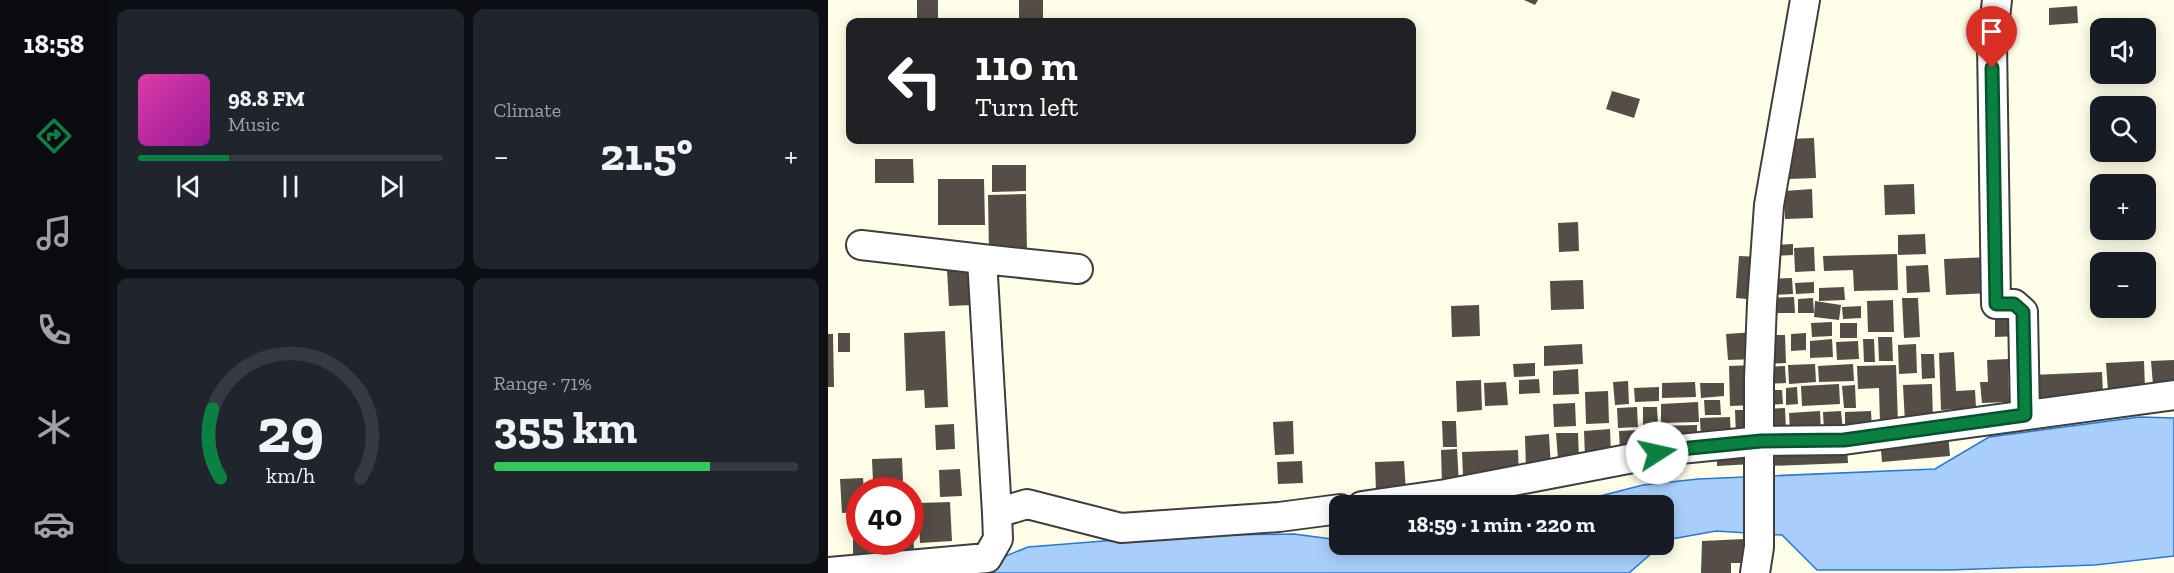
<!DOCTYPE html>
<meta charset="utf-8">
<style>
:root{--surface:#171b24;--page:#20242c;--text:#f1f3f6;--muted:#9ea1a6;--line:#363941;--accent:#0b8043}
body{margin:0;font-family:"Zilla Slab",serif;background:var(--page);color:var(--text);height:100vh;display:flex;flex-direction:column;font-size:22px;white-space:nowrap}
*{box-sizing:border-box;margin:0}
p{font-size:20px;color:var(--muted)}
.icon{flex:none;width:33px;height:33px;fill:none;stroke:currentColor;stroke-width:2;stroke-linecap:round;stroke-linejoin:round}
.map{position:relative;flex:1;overflow:hidden}
.sheet{display:flex;flex-direction:column;gap:9px;padding:9px;background:#0d0f14;width:720px}
.sheet>*{flex:none}
.banner{position:absolute;left:18px;top:18px;width:570px;height:126px;border-radius:12px;box-shadow:0 3px 15px #0003;background:#202124;color:#fff;overflow:hidden}
.buttons{position:absolute;left:1262px;top:18px;display:grid;gap:12px}
.buttons a{display:grid;place-items:center;width:66px;height:66px;border-radius:12px;background:var(--surface);box-shadow:0 3px 15px #0003;font-size:30px}
.speed{position:absolute;left:18px;top:477px;display:flex;gap:12px;font-size:30px;font-weight:700;text-align:center}
.speed>*{display:grid;place-content:center;width:78px;height:78px;border-radius:50%;background:var(--surface);box-shadow:0 3px 15px #0003;line-height:1}
.speed .limit{border:9px solid #d22;background:#fff;color:#111}
.pin{position:absolute;display:grid;place-items:center;width:51px;height:51px;color:#fff;margin:-62px -26px;border-radius:50% 50% 50% 0;rotate:-45deg;box-shadow:0 0 6px #0007}
.pin .icon{rotate:45deg}
.me{position:absolute;width:66px;margin:-33px;rotate:80deg;stroke-linejoin:round;filter:drop-shadow(0 0 4px #0008)}
.turn{display:flex;align-items:center;gap:21px;height:126px;padding:0 30px;font-size:27px}
.turn .icon{width:78px;height:78px;stroke-width:2.5}
.turn b{display:block;font-size:42px;line-height:51px}
.big{font-size:45px;font-weight:800;line-height:1.1}
.sheet .tile{flex:1;display:flex;flex-direction:column;justify-content:center;gap:9px;min-width:0;padding:0 21px;border-radius:12px;background:var(--page)}
.sheet .dial{align-items:center;gap:0}
.dial svg{height:156px;overflow:visible;fill:none;stroke:var(--line);stroke-width:7;stroke-linecap:round;text-anchor:middle}
.dial text{fill:var(--text);stroke:none}
.song{display:flex;align-items:center;gap:18px}
.cover{width:72px;height:72px;border-radius:9px;background:linear-gradient(135deg,hsl(320 70% 55%),hsl(300 70% 35%))}
.played{height:6px;border-radius:3px;background:linear-gradient(90deg,var(--accent) 30%,var(--line) 30%)}
.keys{display:flex;justify-content:space-around;direction:ltr}
.heat{display:flex;justify-content:space-between;align-items:center;font-size:33px;direction:ltr}
.charge{height:9px;border-radius:4px;background:linear-gradient(90deg,#34c759 71%,var(--line) 0)}
.sheet .tiles{flex:1;display:grid;gap:9px;grid-template-columns:repeat(2,1fr)}
.trip{position:absolute;left:501px;top:495px;width:345px;height:60px;border-radius:12px;background:var(--surface);box-shadow:0 3px 15px #0003;font-weight:800;line-height:60px;text-align:center}
main{display:flex;flex:1;min-height:0}
.tab-bar{display:flex;flex-direction:column;width:108px;justify-content:space-around;align-items:center;background:#090b0e;color:var(--muted)}
.tab-bar .icon{width:42px;height:42px}
.tab-bar .current{color:var(--accent)}
.tab-bar b{font-size:27px;color:var(--text)}
.map>svg:first-child{display:block}
.water{fill:#a8cffb;stroke:#2977d9;stroke-width:1.5}
.building{fill:#544e46}
.lines{fill:none;stroke-linecap:round;stroke-linejoin:round}
.minor-casing{stroke:#3e3e3e;stroke-width:32}
.minor{stroke:#fff;stroke-width:28}
.route-casing{stroke:#07532c;stroke-width:15}
.route{stroke:#0b8043;stroke-width:10}
</style>
<main>
<nav class="tab-bar">
<b>18:58</b>
<svg class="icon current" aria-label="directions" viewBox="0 0 24 24"><path d="M12 3l9 9-9 9-9-9zM9 14v-3h6M13 9l2 2-2 2"/></svg>
<svg class="icon" aria-label="music" viewBox="0 0 24 24"><path d="M9 18V5l10-2v13"/><circle cx="6" cy="18" r="3"/><circle cx="16" cy="16" r="3"/></svg>
<svg class="icon" aria-label="phone" viewBox="0 0 24 24"><path d="M5 4h4l2 5-3 2q2 4 5 5l2-3 5 2v4C11 20 4 13 5 4z"/></svg>
<svg class="icon" aria-label="climate" viewBox="0 0 24 24"><path d="M12 3v18M4 7l16 10M4 17L20 7"/></svg>
<svg class="icon" aria-label="car" viewBox="0 0 24 24"><path d="M5 17H2v-5l4-1 3-4h7l3 4 3 1v5h-3M9 17h6M6 11h13"/><circle cx="7" cy="17" r="2"/><circle cx="17" cy="17" r="2"/></svg>
</nav>
<section class="sheet">
<div class="tiles">
<div class="tile">
<div class="song"><i class="cover"></i><div><b>98.8 FM</b><p>Music</p></div></div>
<div class="played"></div>
<div class="keys"><svg class="icon" aria-label="previous" viewBox="0 0 24 24"><path d="M18 5L8 12l10 7zM5 5v14"/></svg><svg class="icon" aria-label="pause" viewBox="0 0 24 24"><path d="M8 5v14M16 5v14"/></svg><svg class="icon" aria-label="next" viewBox="0 0 24 24"><path d="M6 5l10 7-10 7zM19 5v14"/></svg></div>
</div>
<div class="tile"><p>Climate</p>
<div class="heat"><a>−</a><b class="big">21.5°</b><a>+</a></div>
</div>
<div class="tile dial"><svg viewBox="0 0 100 80">
<path d="M14 69A42 42 0 1 1 86 69"/>
<path d="M14 69A42 42 0 0 1 10 34" stroke="#0b8043"/>
<text x="50" y="56" font-size="32" font-weight="700">29</text>
<text x="50" y="72" font-size="11">km/h</text>
</svg></div>
<div class="tile"><p>Range · 71%</p><b class="big">355 km</b><div class="charge"></div></div>
</div>
</section>
<div class="map">
<svg width="1346" height="573" viewBox="0 0 1346 573">
<rect width="100%" height="100%" fill="#fffee9"/>
<path class="water" d="M1312,417l34,1v138l-79,9 -146,5h-132l-35,-35 -66,-4 -50,9 -2,2v-36h-103l82,-21 55,-6 237,-10 54,-32z
M466,534l45,6 1,4 321,1 -32,28h-665l64,-26 139,-11z"/>
<path class="building" d="M89,0h21v19h-21z
M191,0h24v22h-24z
M696,0h14l-3,5z
M1249,6l1,17 -29,2v-17z
M784,91l28,8 -6,19 -28,-9z
M986,138l2,40 -27,1 -2,-40z
M47,159h38l1,24h-39z
M164,165h34v26l-34,1z
M110,179h46l1,46h-47z
M1086,184l1,30 -30,1 -1,-30z
M984,189l1,29 -28,1 -1,-28z
M198,194l1,60h-38l-1,-59z
M750,222l1,29 -20,1 -1,-29z
M1097,234l1,20 -28,1v-20z
M965,244v11l-20,1 -1,-11z
M986,247l1,24 -20,1 -1,-24z
M1069,254l1,36 -44,1 -1,-21 -29,1 -1,-15z
M911,256l22,1 -3,43 -22,-2z
M1162,257l2,36 -46,2 -2,-36z
M1100,265l2,27 -23,1 -1,-27z
M144,268l1,37 -24,1 -2,-37z
M964,278l1,16 -24,1 -1,-16z
M755,280l1,29 -33,1 -1,-29z
M986,282v11l-18,1 -1,-11z
M1016,287l1,13 -26,1v-13z
M966,297l1,16h-26l-1,-15z
M985,298l1,15h-16v-14z
M1074,298h16l2,39 -16,1z
M1065,300l1,32h-26l-1,-31z
M987,301l26,4 -2,15 -25,-3z
M651,305l1,31 -28,1 -1,-31z
M1033,306v12l-18,1 -1,-12z
M1167,317h23l1,19 -24,1z
M1004,322v14l-20,1 -1,-14z
M1012,323h17v15h-17z
M117,331l3,76 -23,1 -1,-18 -18,1 -2,-58z
M928,332l1,27 -29,1 -2,-26z
M10,333h12v19h-12z
M978,333v17l-15,1v-17z
M0,334h5l1,53h-6z
M936,335h21l1,28 -21,1z
M1050,337h14l1,24h-14z
M1004,339l1,18 -23,1v-17z
M1035,339h11l1,23h-11z
M1030,341l1,18 -22,1 -1,-18z
M754,344l1,20 -39,2v-20z
M1088,344l1,29 -18,1 -1,-29z
M1126,352l2,39 19,-1 1,18 -35,2 -2,-57z
M1093,354h13l1,24 -13,1z
M1180,359l1,43 -27,1 -2,-21h8l-1,-22z
M1346,360v24l-21,1 -2,-24z
M1316,361l1,28 -37,2 -2,-28z
M707,363v13l-21,1 -1,-13z
M987,364l1,18 -27,2 -1,-19z
M1025,364l1,17 -35,1 -1,-16z
M925,365l2,40 -25,1 -1,-40z
M1068,365l2,58h-18l-1,-35 -21,1 -1,-23z
M957,366l1,17 -20,1 -1,-17z
M750,369l1,25 -26,1v-24z
M1274,372l1,22 -71,4 -1,-23z
M711,379l1,14 -21,1v-14z
M653,380l1,30 -25,2 -1,-31z
M800,381l1,23 -14,1 -2,-23z
M678,382l2,23 -23,1 -1,-23z
M867,382l1,15 -34,1v-15z
M872,383h24v13l-23,2z
M1011,384l1,20 -38,2 -1,-20z
M1104,384l1,38 -28,1 -2,-38z
M1027,385l1,23h-12l-2,-22z
M831,387v14l-24,1 -1,-14z
M969,387l1,17 -12,1v-17z
M936,390h18l1,14 -18,1z
M780,391l1,32 -23,1 -1,-32z
M876,400h16l1,15h-16z
M870,402l1,20 -38,1v-19z
M747,403l1,23 -22,1 -1,-23z
M809,407l1,20 -20,1 -1,-20z
M815,407h14l1,17 -15,1z
M957,408l1,21 -20,1 -1,-21z
M907,410h20l2,26 -21,1z
M992,411l1,20 -31,1 -1,-19z
M1013,411l2,20 -19,1 -1,-20z
M1043,411l1,18 -27,1v-18z
M902,417l1,22 -30,1 -1,-22z
M465,421l1,33 -19,1 -2,-33z
M614,421h14l1,26h-14z
M126,424l1,25 -19,1 -1,-25z
M869,425v20l-38,1 -1,-20z
M782,429l1,26 -26,2 -1,-26z
M828,429l1,20 -37,2 -1,-20z
M728,433h22l1,25 -21,1z
M1120,433l2,23 -68,6 -2,-23z
M721,434l2,35 -25,1 -1,-34z
M924,447l1,17 -36,2v-17z
M1019,447l1,16 -78,3 -1,-16z
M629,449l2,35 -17,1 -1,-35z
M690,450l1,24 -56,2 -1,-24z
M74,458l1,23 -30,1 -1,-23z
M474,461l1,22 -25,1 -1,-22z
M576,461l2,30 -30,1 -1,-30z
M132,469l2,27 -22,1 -1,-27z
M35,478l1,12h-4v22l-18,1 -2,-34z
M122,502l2,39 -32,2 -2,-40z
M82,524h3l1,29 -30,1 -1,-12h27z
M25,539l16,3 1,19h-17z
M916,539l2,24h-15v10h-30l1,-32z"/>
<g class="lines">
<defs>
<path id="minor" d="M1169,0l-5,44 4,260h18l9,8 2,103
M33,245l121,14
M534,506l84,-12 234,-45 81,-8 83,-1 330,-45
M169,513l-15,-254 96,10
M0,572l159,-14 11,-19 -1,-26 30,-9 94,24 158,-11 61,-8
M927,573l4,-26v-168l3,-76 7,-98 36,-205"/>
</defs>
<use href="#minor" class="minor-casing"/>
<use href="#minor" class="minor"/>
</g>
<g class="lines">
<defs>
<path id="route" d="M829,453l23,-4 81,-8 83,-1 181,-25 -2,-103 -9,-8h-18l-4,-236"/>
</defs>
<use href="#route" class="route-casing"/>
<use href="#route" class="route"/>
</g>
</svg>
<div class="buttons">
<a><svg class="icon" aria-label="sound" viewBox="0 0 24 24"><path d="M4 9h4l5-4v14l-5-4H4zM17 9q2 3 0 6"/></svg></a>
<a><svg class="icon" aria-label="search" viewBox="0 0 24 24"><circle cx="10" cy="10" r="6"/><path d="M15 15l6 6"/></svg></a>
<a>+</a>
<a>−</a>
</div>
<div class="speed"><div class="limit">40</div></div>
<div class="pin" style="left:1164px;top:68px;background:#d93025"><svg class="icon" aria-label="arrive" viewBox="0 0 24 24"><path d="M6 21V4h12l-3 4 3 4H6"/></svg></div>
<svg class="me" style="left:829px;top:453px" viewBox="-20 -20 40 40"><circle r="19" fill="#fff"/><path d="M0-13L10 11 0 6-10 11z" fill="#0b8043"/></svg>
<div class="trip">18:59 · 1 min · 220 m</div>
<div class="banner">
<div class="turn"><svg class="icon" aria-label="left" viewBox="0 0 24 24"><path d="M17 20v-9H6M10 6l-5 5 5 5"/></svg><div><b>110 m</b>Turn left</div></div>
</div>
</div>
</main>
